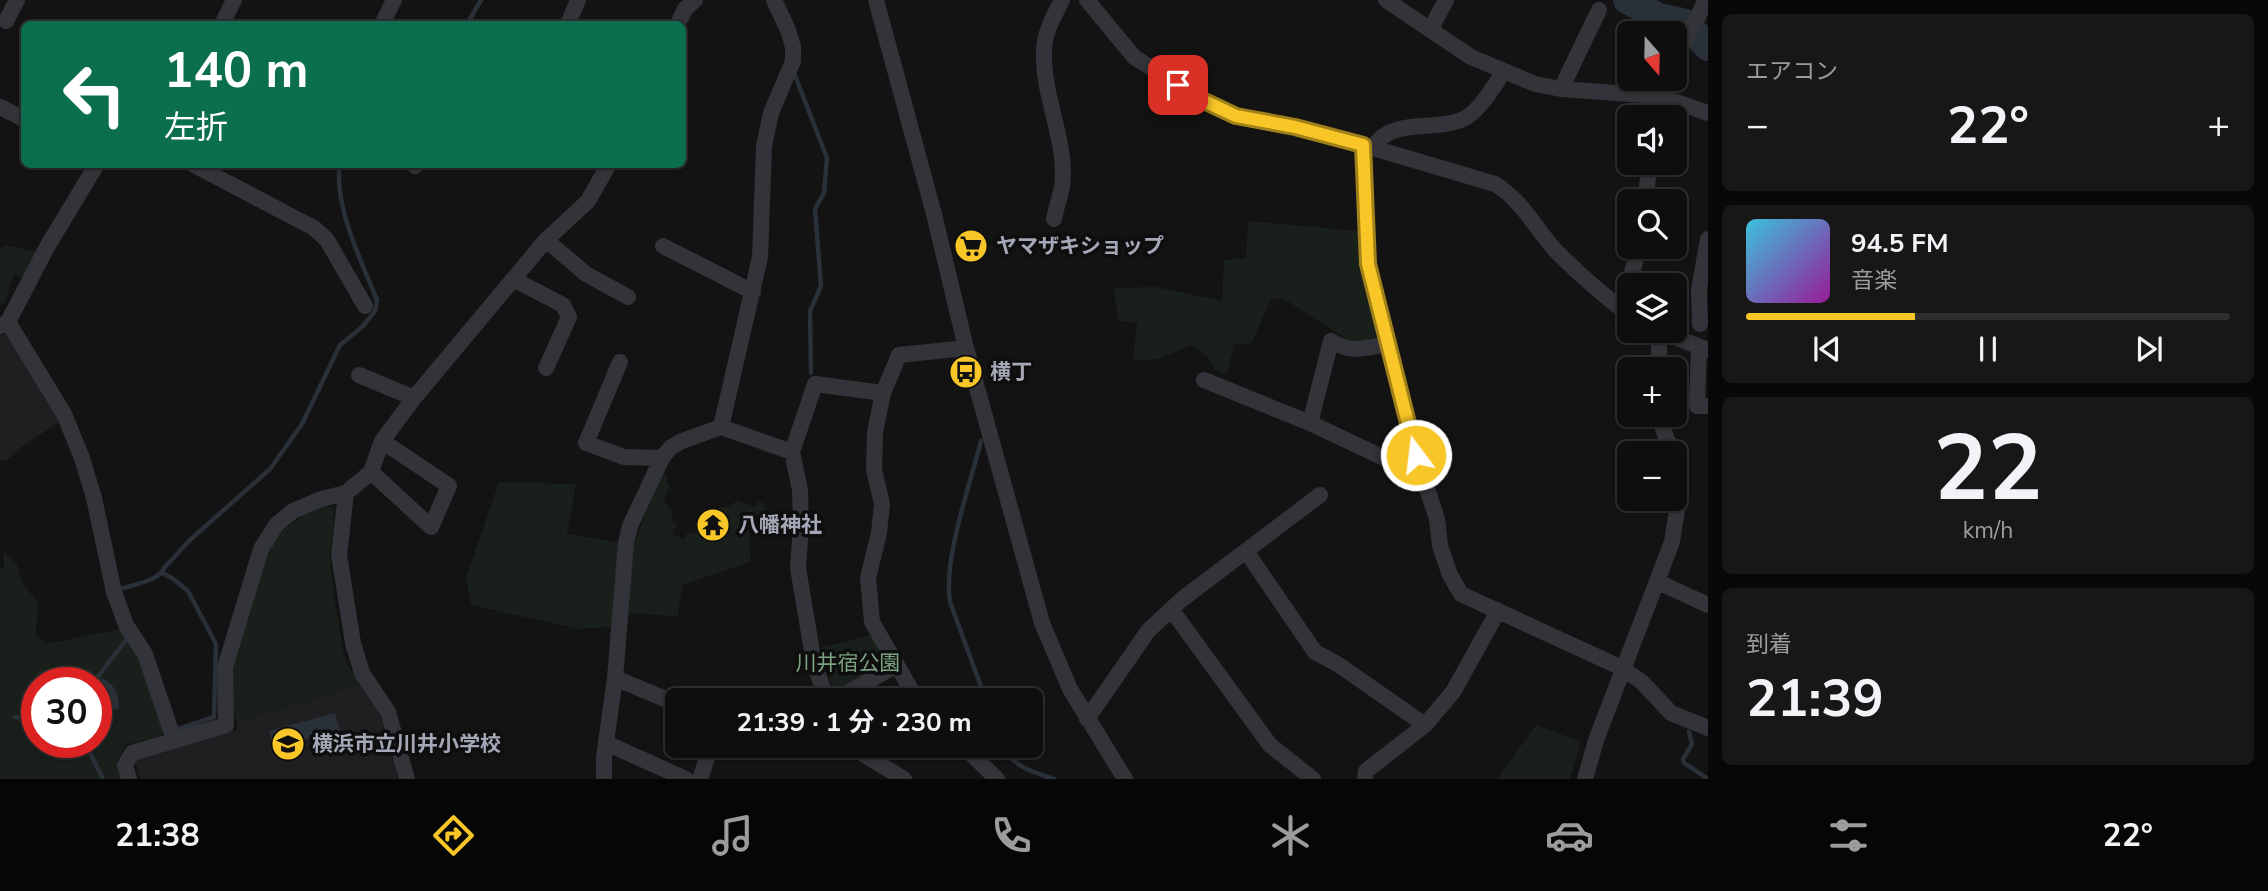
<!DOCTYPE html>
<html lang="ja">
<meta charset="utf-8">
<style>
:root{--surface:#0e0e0f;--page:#171718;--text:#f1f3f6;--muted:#9b9c9e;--line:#2e2e2f;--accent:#f8c627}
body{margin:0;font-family:"Nunito Sans","Noto Sans JP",sans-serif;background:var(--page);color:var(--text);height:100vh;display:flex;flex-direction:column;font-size:26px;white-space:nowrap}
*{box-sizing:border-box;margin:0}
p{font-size:23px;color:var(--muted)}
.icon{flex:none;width:38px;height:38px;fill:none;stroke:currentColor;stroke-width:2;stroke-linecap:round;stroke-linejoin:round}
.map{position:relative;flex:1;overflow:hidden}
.details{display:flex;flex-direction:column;gap:14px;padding:14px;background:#080808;width:560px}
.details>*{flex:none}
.top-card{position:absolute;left:21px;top:21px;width:665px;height:147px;border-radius:10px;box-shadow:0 2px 5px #0004,0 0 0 2px var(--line);background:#0b6e4f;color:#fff;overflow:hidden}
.needle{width:46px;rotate:160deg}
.buttons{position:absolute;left:1617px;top:21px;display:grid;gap:14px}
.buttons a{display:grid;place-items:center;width:70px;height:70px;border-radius:10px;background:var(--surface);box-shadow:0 2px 5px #0004,0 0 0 2px var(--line);font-size:35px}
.speed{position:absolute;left:21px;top:667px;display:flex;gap:14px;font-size:35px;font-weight:700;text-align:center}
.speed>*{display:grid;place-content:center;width:91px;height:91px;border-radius:50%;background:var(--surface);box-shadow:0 2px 5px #0004,0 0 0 2px var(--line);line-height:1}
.speed .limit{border:10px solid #d22;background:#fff;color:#111}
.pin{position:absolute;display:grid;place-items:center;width:60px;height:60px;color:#fff;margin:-30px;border-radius:14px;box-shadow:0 4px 10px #0006}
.me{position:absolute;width:77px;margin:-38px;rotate:345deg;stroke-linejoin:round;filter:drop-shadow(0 0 5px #0008)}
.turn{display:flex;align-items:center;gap:24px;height:147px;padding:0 28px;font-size:32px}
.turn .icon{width:91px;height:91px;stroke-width:2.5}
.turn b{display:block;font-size:49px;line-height:60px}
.big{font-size:52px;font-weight:700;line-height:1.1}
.details .tile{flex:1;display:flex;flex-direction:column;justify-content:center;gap:10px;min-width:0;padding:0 24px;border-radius:10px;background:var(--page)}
.details .dial{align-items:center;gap:0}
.dial b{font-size:91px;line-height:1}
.song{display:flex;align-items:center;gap:21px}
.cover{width:84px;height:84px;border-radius:10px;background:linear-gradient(135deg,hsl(190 70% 55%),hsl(300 70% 35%))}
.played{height:7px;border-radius:4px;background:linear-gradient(90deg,var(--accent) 35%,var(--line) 35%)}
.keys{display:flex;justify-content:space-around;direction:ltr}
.heat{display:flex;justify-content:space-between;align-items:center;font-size:38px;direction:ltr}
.trip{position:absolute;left:665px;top:688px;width:378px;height:70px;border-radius:10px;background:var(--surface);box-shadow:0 2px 5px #0004,0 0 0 2px var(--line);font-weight:700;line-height:70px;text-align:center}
.menu{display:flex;height:112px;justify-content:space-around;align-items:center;background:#060606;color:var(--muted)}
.menu .icon{width:49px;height:49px}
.menu .current{color:var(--accent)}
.menu b{font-size:32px;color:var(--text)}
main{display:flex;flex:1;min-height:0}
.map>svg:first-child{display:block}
.built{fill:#1f1f21}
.green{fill:#191f1a;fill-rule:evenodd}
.water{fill:#293038}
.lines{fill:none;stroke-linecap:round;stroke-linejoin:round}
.stream{stroke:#293038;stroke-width:4.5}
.river{stroke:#293038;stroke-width:28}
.minor{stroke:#333439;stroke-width:16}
.route-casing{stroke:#a18119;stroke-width:18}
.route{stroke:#f8c627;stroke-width:12}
.labels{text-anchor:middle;stroke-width:7;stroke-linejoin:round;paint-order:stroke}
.poi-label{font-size:21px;font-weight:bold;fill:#a4a7b5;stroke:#0e0e0f;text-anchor:start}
.park-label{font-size:21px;fill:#7aa180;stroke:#0e0e0f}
</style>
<main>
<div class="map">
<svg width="1708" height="779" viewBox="0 0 1708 779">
<rect width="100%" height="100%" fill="#131314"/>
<path class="built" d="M0,334l11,1 51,85 -39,26 -17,15 -6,-2z
M360,684l18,25 20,70h-258l-4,-16 3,-6 98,-27v-8z"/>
<path class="green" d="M1248,221l111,10 23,109 -26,5 -72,-46h-13l-20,45h-17l-7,30 -13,-4 -5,-11 -16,-14 -36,14 -24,2 4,-38 -18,-2 -6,-33 43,-1 66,14 2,-41 22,-2z
M6,245l33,7 -12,28 -13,-6 -10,30 -4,1v-55z
M660,473l7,3v7l3,2 -6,16 8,10 1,11 4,2 -5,10 12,5 4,-7 6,2 15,-25 19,-2 9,-6 19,6 2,-6 7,3 -2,17 -14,10 2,31 -69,23 -4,32 -55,-5 -12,15 -32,2 -108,-24 -5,-27 33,-96 77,2 -9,50 67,11z
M326,505l9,5 -5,45 3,34 12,71 15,24 -123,38 -7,-27v-29l37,-117 16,-19 19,-14z
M4,552l13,13 5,17 16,21 -2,32 11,9 73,-15 17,21 27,81 -4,5 -35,9 -8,17 5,17h-122v-213l3,4zM37,682h59v60h-59z
M871,635l14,24v7l-51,27 -14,-45z
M1536,725l45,17 -11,37h-73z"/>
<path class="water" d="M103,678c12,8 16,15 16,30l-23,8v-34z
M335,713l5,18 -67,17 -4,-17z"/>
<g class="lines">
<path class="stream" d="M467,24l14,-24
M794,73l33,85 -3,35 -9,16 6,77 -11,25 1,62
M981,441c-11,44 -38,118 -31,161l36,98
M162,573l10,5 16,13 28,53 -2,73 -36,12
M120,592v-3c14,-5 38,-7 45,-22l26,-28 79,-70 32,-45 38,-79 22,-18 13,-16 2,-11c-15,-37 -44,-96 -37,-136
M96,685l3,-10 30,-39
M15,717l22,5
M1689,732l3,12 -9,15 1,4 24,16
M87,742l1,7 15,30
M1003,746c8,20 32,27 51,33"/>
<path class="river" d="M1627,0l32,17 27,6 22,24"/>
<path class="minor" d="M876,0l58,214 32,134 76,275 28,66 55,90
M1087,0l47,57 66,42 36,17 59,11 78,21c18,-33 66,-14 94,-31 16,-11 26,-30 37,-46
M1386,0l85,57 64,27 26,5 98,7 49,17
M6,21l11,-21
M222,24l12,-24
M382,24l12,-24
M568,24l10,-24
M678,24l7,-15 10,-9
M1430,30l16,-30
M1675,56l23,-39 7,-17
M1561,89l38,-79
M0,107l24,12
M1656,117l3,-21 -3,-6 6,-11
M1363,145l5,119 48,191 21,64 3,27 10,29 11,19 161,74 20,14 29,31 37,15
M1373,148l122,36c28,17 41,46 63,69 18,18 50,47 71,61
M192,164l122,64 13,12 38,66
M415,166l2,-2
M1645,201l5,-38
M1054,219c2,-11 6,-22 8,-32 6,-45 -20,-90 -18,-136 0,-18 10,-35 18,-51
M546,240l40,34 42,23
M663,246l90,46
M1631,276l8,-29
M513,279l50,26 6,12 -23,51
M8,322l56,92 18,44 12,40 20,94 12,33 19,29 29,86
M1700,324l-1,-35 9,-50
M0,326l8,-4 39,-75 50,-83
M1659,331l49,19
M1699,347l-2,59h11
M620,362l-34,81 38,14 38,1
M1659,369v-38
M359,375l55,23
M1204,380l106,43 72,34 34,-2
M883,393l-8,39 -1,38 8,34 -3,29 -11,45 4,44 45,78
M1658,415l14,38
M1310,423l21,-82c21,13 34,7 57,3
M721,427l39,-170 4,-111 7,-33 22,-52v-14l-5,-17 -14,-30
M371,472l60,55 18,-41 -67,-45
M346,493l-7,62 14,88 9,30 26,39 19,67
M1246,551l69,101 24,13 86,60
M1658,582l50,23
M1171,609l99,136 43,34
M615,678l62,26
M827,700l-13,-37 -16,-95 3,-43 -1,-35 -8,-38 23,-68 68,9 16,-38 67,-7
M835,700l62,-35
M1087,719l61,-88 33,-31 139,-105
M606,743l80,36
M850,746l54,33
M963,746l34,33
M129,779l-4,-14 7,-12 94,-28 -1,-58 36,-118 15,-24 17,-14 28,-12 25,-6 25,-21 11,-31 32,-43 132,-158 42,-39 21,-37
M604,779v-22l11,-79 11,-135 4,-17 32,-68 9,-11 11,-6 39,-14 71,25
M700,779l11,-33
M1365,779l1,-8 59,-46 28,-33 45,-81
M1585,779l11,-39 76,-198 6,-38v-40l-3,-6"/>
</g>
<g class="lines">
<defs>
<path id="route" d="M1178,85l22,14 36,17 59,11 68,18 5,119 48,191"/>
</defs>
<use href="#route" class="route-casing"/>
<use href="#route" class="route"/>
</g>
<defs>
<symbol id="supermarket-disc" viewBox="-11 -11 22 22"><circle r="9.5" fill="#f8c627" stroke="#0e0e0f"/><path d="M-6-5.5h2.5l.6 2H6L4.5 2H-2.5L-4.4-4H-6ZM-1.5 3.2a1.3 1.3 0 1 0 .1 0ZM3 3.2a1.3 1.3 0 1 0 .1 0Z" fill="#111"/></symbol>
<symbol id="bus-disc" viewBox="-11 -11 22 22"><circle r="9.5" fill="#f8c627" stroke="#0e0e0f"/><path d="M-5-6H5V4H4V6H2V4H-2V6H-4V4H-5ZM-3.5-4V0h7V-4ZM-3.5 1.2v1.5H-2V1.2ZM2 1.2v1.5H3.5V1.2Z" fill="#111"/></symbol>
<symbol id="temple-disc" viewBox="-11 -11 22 22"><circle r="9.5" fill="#f8c627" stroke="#0e0e0f"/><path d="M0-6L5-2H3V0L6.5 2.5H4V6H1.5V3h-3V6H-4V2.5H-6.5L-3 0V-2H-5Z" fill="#111"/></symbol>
<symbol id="school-disc" viewBox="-11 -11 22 22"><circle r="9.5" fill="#f8c627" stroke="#0e0e0f"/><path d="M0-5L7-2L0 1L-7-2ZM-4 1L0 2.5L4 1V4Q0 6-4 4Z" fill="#111"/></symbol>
</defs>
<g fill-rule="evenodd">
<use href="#supermarket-disc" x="952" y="227" width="38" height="38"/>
<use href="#bus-disc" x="947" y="353" width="38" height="38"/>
<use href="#temple-disc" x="694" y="506" width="38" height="38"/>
<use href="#school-disc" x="269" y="725" width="38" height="38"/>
</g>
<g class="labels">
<g class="poi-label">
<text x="996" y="253">ヤマザキショップ</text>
<text x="990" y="379">横丁</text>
<text x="738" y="532">八幡神社</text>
<text x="312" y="751">横浜市立川井小学校</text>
</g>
<g class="park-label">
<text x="848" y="670">川井宿公園</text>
</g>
</g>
</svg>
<div class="buttons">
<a><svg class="needle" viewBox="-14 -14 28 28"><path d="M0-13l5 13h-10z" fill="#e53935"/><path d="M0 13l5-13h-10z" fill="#9b9c9e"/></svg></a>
<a><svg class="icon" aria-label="sound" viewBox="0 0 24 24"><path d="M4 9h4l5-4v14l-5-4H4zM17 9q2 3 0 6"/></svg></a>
<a><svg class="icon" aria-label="search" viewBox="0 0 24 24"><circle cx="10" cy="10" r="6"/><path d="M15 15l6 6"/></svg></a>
<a><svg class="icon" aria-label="layers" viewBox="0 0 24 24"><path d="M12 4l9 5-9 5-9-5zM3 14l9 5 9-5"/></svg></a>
<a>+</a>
<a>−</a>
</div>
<div class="speed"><div class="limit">30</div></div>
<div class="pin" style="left:1178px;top:85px;background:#d93025"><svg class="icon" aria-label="arrive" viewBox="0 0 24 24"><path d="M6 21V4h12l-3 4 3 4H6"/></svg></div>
<svg class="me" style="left:1416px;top:455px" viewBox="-20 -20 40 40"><circle r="17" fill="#f8c627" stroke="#fff" stroke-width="3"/><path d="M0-11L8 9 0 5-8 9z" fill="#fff"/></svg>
<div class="trip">21:39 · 1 分 · 230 m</div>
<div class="top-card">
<div class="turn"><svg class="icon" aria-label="left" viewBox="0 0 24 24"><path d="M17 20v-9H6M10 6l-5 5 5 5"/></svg><div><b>140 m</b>左折</div></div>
</div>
</div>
<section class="details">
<div class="tile"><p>エアコン</p>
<div class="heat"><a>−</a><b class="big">22°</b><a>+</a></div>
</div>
<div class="tile">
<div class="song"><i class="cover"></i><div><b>94.5 FM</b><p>音楽</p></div></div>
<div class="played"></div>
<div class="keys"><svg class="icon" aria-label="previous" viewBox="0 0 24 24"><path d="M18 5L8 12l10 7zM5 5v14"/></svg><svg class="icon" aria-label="pause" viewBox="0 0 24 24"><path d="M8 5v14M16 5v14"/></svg><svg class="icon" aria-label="next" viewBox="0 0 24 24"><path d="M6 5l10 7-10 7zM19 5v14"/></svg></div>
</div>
<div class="tile dial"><b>22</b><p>km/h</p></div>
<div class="tile"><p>到着</p><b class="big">21:39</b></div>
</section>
</main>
<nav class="menu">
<b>21:38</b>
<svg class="icon current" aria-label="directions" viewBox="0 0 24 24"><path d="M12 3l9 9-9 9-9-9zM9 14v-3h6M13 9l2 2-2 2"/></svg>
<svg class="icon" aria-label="music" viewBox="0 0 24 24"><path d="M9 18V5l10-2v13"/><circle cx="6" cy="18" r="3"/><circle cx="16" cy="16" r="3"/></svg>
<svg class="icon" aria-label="phone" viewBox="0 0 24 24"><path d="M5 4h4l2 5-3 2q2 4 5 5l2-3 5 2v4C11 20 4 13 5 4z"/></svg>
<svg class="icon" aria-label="climate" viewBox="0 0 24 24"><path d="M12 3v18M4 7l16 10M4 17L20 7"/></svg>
<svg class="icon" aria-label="car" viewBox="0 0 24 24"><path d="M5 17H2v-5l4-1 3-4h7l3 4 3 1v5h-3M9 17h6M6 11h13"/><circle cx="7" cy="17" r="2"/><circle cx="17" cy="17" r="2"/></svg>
<svg class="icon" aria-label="filters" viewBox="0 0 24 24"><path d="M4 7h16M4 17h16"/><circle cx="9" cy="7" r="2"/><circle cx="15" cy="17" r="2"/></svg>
<b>22°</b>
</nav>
